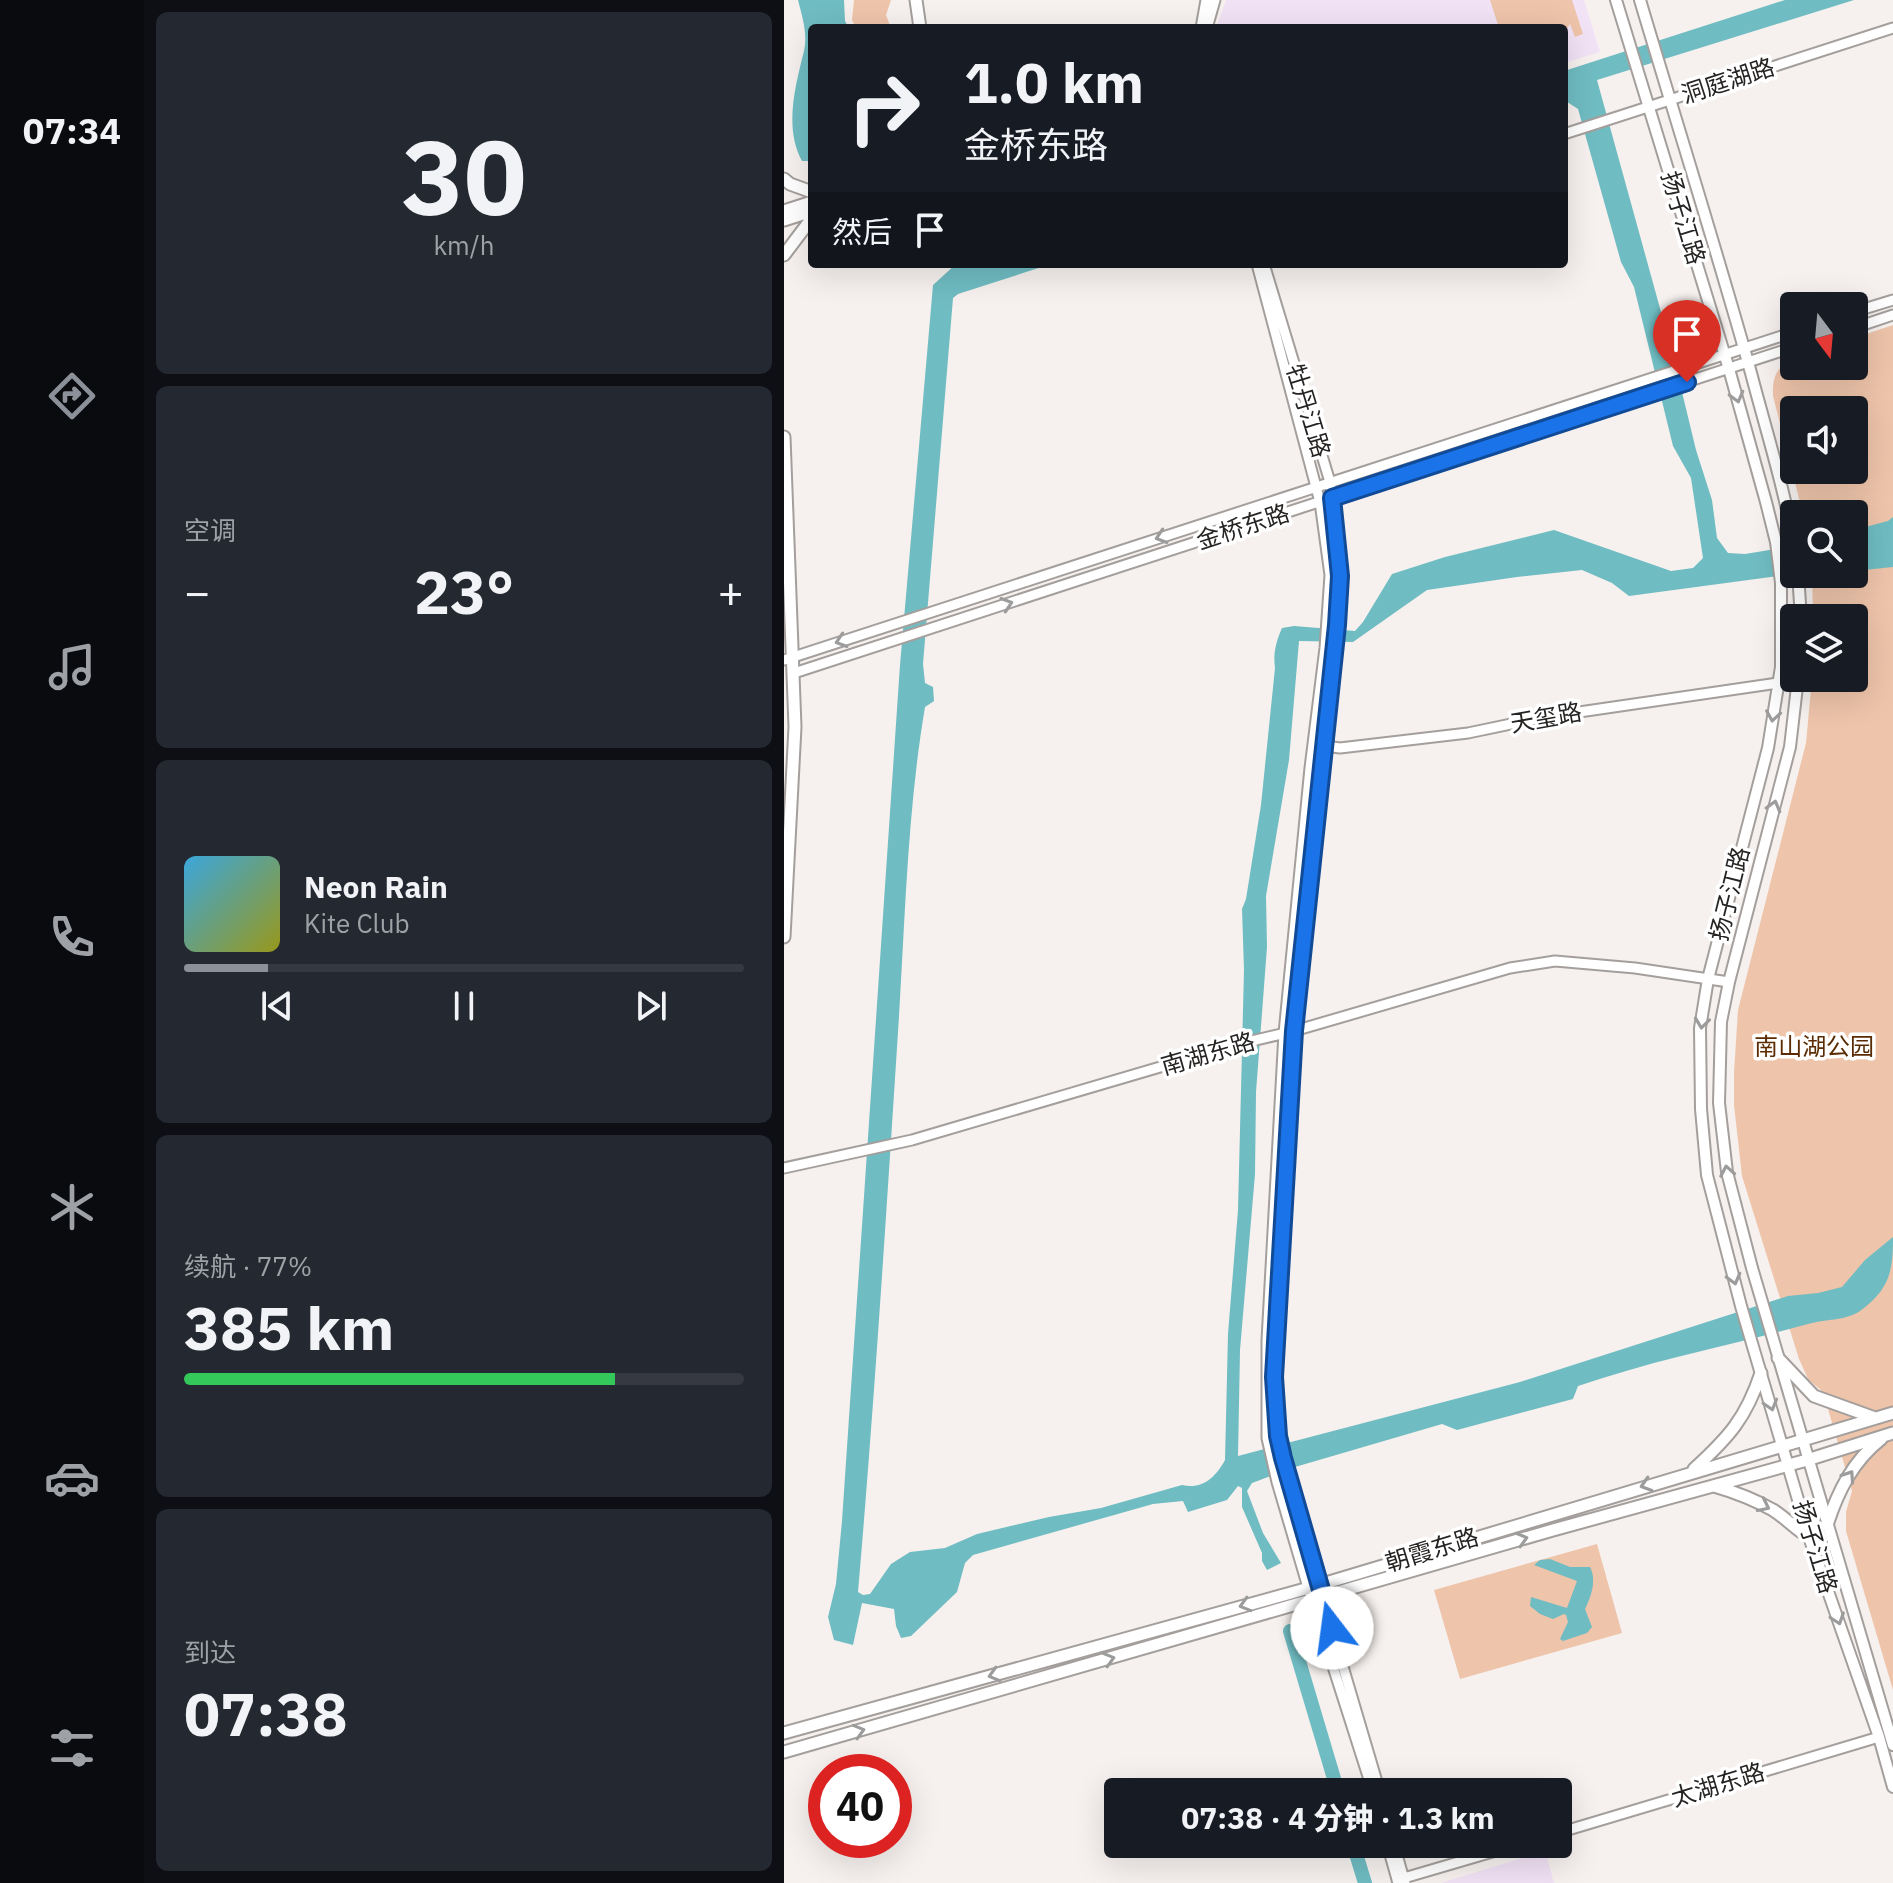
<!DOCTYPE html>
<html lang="zh">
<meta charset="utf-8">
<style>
:root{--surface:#171b24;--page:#242831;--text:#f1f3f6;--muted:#9ea1a6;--line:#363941;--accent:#8c9099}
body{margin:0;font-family:"IBM Plex Sans","Noto Sans SC",sans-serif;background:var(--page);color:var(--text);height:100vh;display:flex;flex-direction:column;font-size:30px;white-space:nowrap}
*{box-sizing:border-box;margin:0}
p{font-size:26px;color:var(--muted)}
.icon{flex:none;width:44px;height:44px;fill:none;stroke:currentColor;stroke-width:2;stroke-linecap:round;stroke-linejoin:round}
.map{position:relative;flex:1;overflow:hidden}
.drawer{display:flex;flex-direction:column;gap:12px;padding:12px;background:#0d0f14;width:640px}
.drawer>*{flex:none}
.guide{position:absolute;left:24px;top:24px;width:760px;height:244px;border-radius:8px;box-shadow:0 8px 32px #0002;background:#171b24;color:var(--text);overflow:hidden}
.needle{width:52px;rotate:164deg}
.buttons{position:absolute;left:996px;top:292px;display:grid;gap:16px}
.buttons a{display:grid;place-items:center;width:88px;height:88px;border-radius:8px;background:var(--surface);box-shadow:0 8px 32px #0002;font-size:40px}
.speed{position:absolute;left:24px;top:1754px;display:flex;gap:16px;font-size:40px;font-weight:700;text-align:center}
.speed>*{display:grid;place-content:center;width:104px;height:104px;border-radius:50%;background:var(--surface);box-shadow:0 8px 32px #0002;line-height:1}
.speed .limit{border:12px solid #d22;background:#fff;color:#111}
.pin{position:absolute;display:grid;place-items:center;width:68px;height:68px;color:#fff;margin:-82px -34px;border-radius:50% 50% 50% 0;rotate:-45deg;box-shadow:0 0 8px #0007}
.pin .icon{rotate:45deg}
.me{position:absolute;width:88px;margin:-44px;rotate:345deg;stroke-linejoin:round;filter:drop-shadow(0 0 6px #0008)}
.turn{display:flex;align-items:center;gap:28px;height:168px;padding:0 24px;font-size:36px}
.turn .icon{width:104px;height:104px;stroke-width:2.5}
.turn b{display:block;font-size:56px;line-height:68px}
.then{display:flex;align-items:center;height:76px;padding:0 24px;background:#0003;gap:16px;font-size:30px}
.big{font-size:60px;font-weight:800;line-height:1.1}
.drawer .card{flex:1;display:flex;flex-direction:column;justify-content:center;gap:12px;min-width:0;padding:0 28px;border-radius:12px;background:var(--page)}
.drawer .dial{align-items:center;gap:0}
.dial b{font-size:104px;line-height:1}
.song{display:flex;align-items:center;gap:24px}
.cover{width:96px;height:96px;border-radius:12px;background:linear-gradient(135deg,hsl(200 70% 55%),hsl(60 70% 35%))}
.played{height:8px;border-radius:4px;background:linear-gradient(90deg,var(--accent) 15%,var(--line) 15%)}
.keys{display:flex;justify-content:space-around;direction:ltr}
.heat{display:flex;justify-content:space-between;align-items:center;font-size:44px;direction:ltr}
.charge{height:12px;border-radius:6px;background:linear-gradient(90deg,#34c759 77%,var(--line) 0)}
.trip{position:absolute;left:320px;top:1778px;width:468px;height:80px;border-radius:8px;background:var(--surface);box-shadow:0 8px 32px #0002;font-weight:800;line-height:80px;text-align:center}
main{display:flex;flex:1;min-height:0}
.menu{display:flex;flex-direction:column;width:144px;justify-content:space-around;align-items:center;background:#090b0e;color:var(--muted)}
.menu .icon{width:56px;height:56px}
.menu .selected{color:var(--accent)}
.menu b{font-size:36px;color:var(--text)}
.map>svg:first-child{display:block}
.education{fill:#f1e2f5}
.green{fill:#eec4aa;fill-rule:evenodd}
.water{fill:#6fbcc2}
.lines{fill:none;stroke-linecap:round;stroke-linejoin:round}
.river{stroke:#6fbcc2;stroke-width:14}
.tertiary-casing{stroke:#a49f9c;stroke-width:13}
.secondary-casing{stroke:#a49f9c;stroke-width:14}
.primary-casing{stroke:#a49f9c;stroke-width:15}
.trunk-casing{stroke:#a49f9c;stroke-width:15}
.tertiary{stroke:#fff;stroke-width:9}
.secondary{stroke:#fff;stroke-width:10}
.primary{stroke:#fff;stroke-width:11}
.trunk{stroke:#fff;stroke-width:11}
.oneway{stroke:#9d9c9c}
.route-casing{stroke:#114b97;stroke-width:20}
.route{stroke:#1a73e8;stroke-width:14}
.labels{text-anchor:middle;stroke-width:7;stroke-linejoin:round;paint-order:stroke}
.street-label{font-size:24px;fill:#262423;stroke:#fff}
.park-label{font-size:24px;fill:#5b2c03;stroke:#fff}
</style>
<main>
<nav class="menu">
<b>07:34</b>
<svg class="icon selected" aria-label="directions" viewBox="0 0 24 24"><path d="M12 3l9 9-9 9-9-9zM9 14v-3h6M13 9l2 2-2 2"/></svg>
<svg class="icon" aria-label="music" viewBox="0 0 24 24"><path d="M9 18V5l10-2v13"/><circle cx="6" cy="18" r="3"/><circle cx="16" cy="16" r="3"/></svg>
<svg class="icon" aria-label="phone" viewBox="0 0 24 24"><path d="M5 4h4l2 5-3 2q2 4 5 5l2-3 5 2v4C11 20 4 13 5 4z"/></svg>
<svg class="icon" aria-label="climate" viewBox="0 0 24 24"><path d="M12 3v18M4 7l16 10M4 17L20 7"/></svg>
<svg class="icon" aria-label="car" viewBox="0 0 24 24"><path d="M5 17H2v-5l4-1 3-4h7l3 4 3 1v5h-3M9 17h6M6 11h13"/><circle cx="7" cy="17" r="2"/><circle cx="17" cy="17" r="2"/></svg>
<svg class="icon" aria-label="filters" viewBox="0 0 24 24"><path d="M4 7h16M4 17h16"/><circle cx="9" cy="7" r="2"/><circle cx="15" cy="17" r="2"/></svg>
</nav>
<section class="drawer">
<div class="card dial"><b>30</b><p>km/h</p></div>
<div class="card"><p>空调</p>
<div class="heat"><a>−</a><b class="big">23°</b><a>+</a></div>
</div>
<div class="card">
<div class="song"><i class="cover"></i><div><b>Neon Rain</b><p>Kite Club</p></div></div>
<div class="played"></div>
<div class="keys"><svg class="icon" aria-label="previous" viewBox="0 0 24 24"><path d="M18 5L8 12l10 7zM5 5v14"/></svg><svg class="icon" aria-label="pause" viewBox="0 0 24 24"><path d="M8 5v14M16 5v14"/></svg><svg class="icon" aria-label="next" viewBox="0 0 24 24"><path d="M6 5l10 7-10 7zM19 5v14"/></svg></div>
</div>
<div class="card"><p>续航 · 77%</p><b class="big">385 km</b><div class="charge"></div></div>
<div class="card"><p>到达</p><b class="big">07:38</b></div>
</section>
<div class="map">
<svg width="1109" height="1883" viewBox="0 0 1109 1883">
<rect width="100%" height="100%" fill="#f6f1ee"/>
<path class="education" d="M442,0h358l16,52 -36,11v-35h-348z
M761,1851l9,32h-113z"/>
<path class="green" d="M70,0h37l-5,15 5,13h-35l-4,-8z
M706,0h82l11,34 -8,3 -5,-13 -6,9v-5h-65z
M1109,325v1365l-47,-159v-19l6,-21 -29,-99 -15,-13 -9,-20 -57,-183 -8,-71v-33l4,-62 68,-267 6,-65h42v-60h-41l-1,-44h42v-60h-51l-30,-118c-1,-20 4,-29 21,-39v9h60v-28zM1010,410h60v60h-60z
M813,1544l25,89 -162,46 -26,-89z"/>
<path class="water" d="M14,0h46l1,21 4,7h-37v133h-10c-18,-33 -7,-74 2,-110 4,-17 -2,-35 -6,-51z
M1001,0h69l-257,80 77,279 22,91 16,50 5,38 11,15 17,1 49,-8v28l-165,22 -17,-13 -30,-13 -65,7 -90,13 -74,52 -54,-1 -10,119 -23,136 1,51 -11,145 -1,82 -15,176 -2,106 282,-74 268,-86 30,-3 24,-6 23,-27 28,-23c0,34 -3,52 -33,74 -15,10 -35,8 -52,13 -77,21 -155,36 -230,62l-5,13 -116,31 -15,-6 -147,43 -43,16 -5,8 16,42 18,30 -14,7 -5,-9v-8l-20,-46v-19l-4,-2 -11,14 -39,12 -5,-11 -30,3 -180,51 -8,8 -8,29 -46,44 -10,2 -5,-12 -2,-17 -32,-6 -9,42 -19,-5 -6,-23 8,-33 6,-63 58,-856 33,-380 23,-21h95l-93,30 -5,4 -30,366 2,19 8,4 1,14 -9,6c-18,106 -20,217 -27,325 -12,187 -24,374 -40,560l5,3 7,-1 21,-30 19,-12 35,-4 32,-14 72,-17 52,-9 81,-23c20,5 34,-8 43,-25l3,-126 10,-124 6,-240 -2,-61 4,-10 15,-94 14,-137c-2,-15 1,-26 7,-40l12,-2 61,5 8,-9 29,-48 53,-17 109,-27 117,41 22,-3 10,-10 -12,-80 -18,-32 -39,-159 -13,-25 -43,-153 -14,-9v-29z
M1109,517v50l-39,4v-41l34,-9z
M766,1559l20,8h20c7,13 1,30 -5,42l7,18 -5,6 -24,8 -3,-2 8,-17 -2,-7 -2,-1 -11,5 -13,-5 -10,-8 1,-9 36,11 10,-27 -43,-16 6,-5z"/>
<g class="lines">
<path class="river" d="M506,1631l48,161
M569,1844l12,39"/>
<defs>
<path id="tertiary" d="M417,28l5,-28
M423,28l8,-28
M780,134l329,-106
M473,264l63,238 10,73 -5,73 -15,120 -26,265 -17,307v98l10,44 35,119 61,191
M480,264l66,218 10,94 -4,72 -42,383 -20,346 4,59 10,44 92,312
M1070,312l39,-12
M1070,328l39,-13
M0,660l1010,-328
M10,673l1000,-326
M535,745l21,3 128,-15 77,-16 233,-34
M0,1168l128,-28 323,-95 59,-14 216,-63 45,-7 80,7 94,14
M774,1833l321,-96
M603,1844l11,39
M610,1844l11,39
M613,1880l123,-36"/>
<path id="secondary" d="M832,0l113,369 37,133 10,40 5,41v84l-13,81 -60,231 -8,49 1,81 6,66 34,131 68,231 70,200 14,50
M856,0c37,124 76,248 111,373 15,57 33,114 43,172
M1014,574l3,44
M1014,678l-8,69 -61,235 -8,40 -2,81 8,69 25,96 141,477"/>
<path id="primary" d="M132,0l4,28
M0,179l6,5 22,8
M0,211l28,-9
M0,220l28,-9
M0,255l28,-37
M994,1358l36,38 61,22
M910,1469c35,-32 52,-51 67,-96
M930,1486c21,6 41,14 59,24 13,8 23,20 36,27
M1043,1525c11,-34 26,-64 54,-86
M0,1733l525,-145 584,-175
M0,1752l769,-222 254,-70 86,-27"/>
<path id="trunk" d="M0,437l11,290 -11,210"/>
</defs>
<use href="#tertiary" class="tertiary-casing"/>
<use href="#secondary" class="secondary-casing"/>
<use href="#primary" class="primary-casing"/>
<use href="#trunk" class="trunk-casing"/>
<use href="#tertiary" class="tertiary"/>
<use href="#secondary" class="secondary"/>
<use href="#primary" class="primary"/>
<use href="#trunk" class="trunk"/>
</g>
<defs><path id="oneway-chevron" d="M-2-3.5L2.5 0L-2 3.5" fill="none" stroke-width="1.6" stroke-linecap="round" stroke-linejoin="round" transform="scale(2)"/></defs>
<g class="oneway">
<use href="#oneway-chevron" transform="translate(953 397) rotate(75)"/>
<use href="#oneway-chevron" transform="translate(377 537) rotate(162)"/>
<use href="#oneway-chevron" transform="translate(223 604) rotate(-18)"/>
<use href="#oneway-chevron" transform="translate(57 641) rotate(162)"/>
<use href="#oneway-chevron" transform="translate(989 716) rotate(99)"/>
<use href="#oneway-chevron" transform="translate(990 806) rotate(-75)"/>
<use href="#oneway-chevron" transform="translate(918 1023) rotate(97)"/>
<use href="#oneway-chevron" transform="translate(943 1171) rotate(-100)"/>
<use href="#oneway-chevron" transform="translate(950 1279) rotate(75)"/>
<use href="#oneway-chevron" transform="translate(987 1405) rotate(73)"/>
<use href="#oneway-chevron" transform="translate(1065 1476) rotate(-56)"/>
<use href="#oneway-chevron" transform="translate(862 1485) rotate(163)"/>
<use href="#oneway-chevron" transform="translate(980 1506) rotate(26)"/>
<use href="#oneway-chevron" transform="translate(738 1539) rotate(-16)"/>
<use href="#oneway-chevron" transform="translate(461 1605) rotate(164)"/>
<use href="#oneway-chevron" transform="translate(1054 1619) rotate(71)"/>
<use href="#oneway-chevron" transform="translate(325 1659) rotate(-16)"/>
<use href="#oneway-chevron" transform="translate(210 1675) rotate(164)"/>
<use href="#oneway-chevron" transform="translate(75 1731) rotate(-16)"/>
</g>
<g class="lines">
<defs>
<path id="route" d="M548,1628l-49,-170 -5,-22 -4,-59 20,-346 43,-406 3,-49 -8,-78 355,-116"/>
</defs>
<use href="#route" class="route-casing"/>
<use href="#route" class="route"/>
</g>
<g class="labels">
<g class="street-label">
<text transform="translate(944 81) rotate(-18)" y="8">洞庭湖路</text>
<text transform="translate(899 218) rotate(73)" y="8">扬子江路</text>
<text transform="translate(524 411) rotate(73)" y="8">牡丹江路</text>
<text transform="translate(459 527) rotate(-18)" y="8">金桥东路</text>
<text transform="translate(762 718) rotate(-10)" y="8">天玺路</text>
<text transform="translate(946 894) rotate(-76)" y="8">扬子江路</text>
<text transform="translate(424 1054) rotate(-16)" y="8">南湖东路</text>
<text transform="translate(1031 1547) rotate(73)" y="8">扬子江路</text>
<text transform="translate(648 1550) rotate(-17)" y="8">朝霞东路</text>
<text transform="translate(934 1785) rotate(-17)" y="8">太湖东路</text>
</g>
<g class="park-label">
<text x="1030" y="1055">南山湖公园</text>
</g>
</g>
</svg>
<div class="buttons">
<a><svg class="needle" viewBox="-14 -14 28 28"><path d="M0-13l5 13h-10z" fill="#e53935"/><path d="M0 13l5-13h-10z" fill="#9ea1a6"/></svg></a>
<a><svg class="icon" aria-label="sound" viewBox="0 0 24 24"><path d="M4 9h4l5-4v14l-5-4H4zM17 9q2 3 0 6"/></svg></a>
<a><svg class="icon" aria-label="search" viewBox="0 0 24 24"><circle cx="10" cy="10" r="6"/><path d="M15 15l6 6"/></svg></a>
<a><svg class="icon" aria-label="layers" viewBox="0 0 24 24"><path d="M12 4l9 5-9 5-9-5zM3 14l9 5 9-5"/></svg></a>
</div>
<div class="speed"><div class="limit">40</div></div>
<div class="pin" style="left:903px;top:382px;background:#d93025"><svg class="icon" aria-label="arrive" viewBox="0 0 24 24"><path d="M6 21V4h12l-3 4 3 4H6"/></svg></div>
<svg class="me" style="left:548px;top:1628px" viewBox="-20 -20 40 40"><circle r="19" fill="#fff"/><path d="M0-13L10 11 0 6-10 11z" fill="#1a73e8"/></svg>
<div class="trip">07:38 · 4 分钟 · 1.3 km</div>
<div class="guide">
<div class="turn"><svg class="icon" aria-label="right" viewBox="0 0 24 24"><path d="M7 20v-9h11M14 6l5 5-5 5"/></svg><div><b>1.0 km</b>金桥东路</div></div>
<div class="then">然后<svg class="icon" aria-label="arrive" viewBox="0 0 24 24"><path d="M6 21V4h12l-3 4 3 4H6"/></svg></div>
</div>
</div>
</main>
